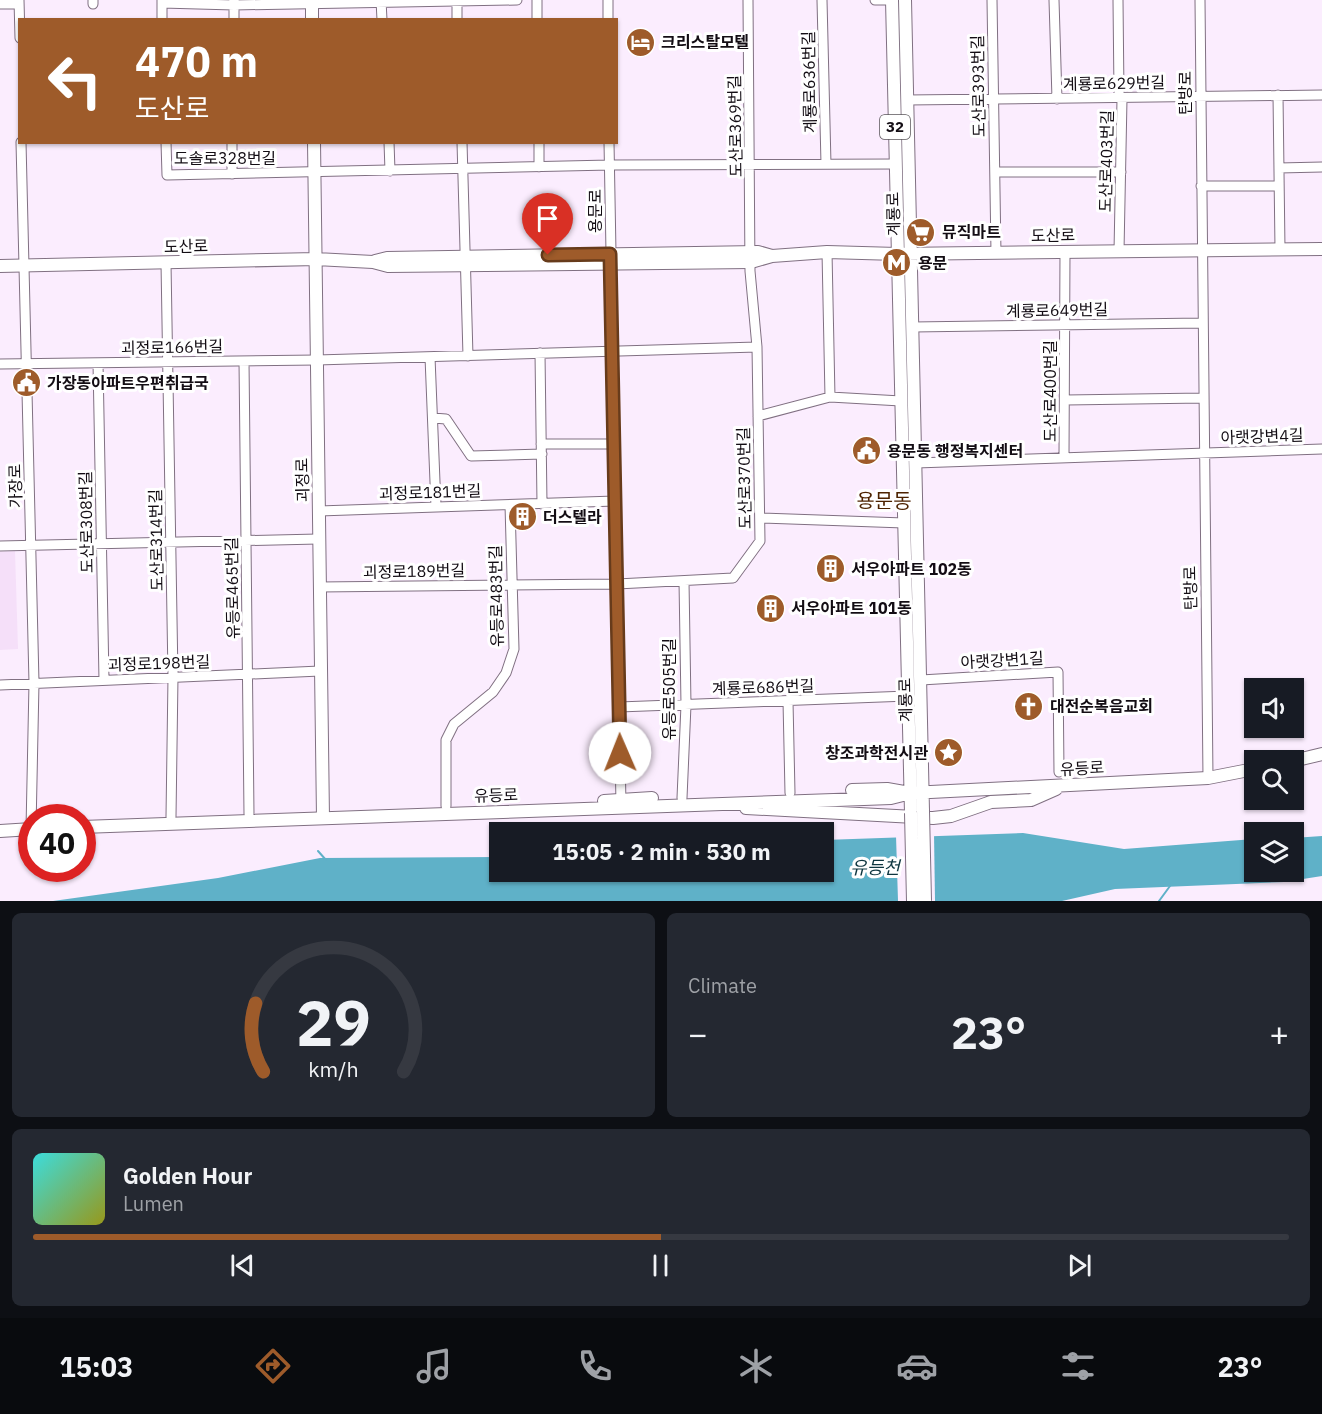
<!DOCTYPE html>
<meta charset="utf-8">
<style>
:root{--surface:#171b24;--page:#242831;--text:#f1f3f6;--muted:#9ea1a6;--line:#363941;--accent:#9e5b2a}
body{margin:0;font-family:"IBM Plex Sans","Noto Sans KR",sans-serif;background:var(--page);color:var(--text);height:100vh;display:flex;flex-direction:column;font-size:22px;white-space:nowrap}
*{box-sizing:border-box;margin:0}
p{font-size:20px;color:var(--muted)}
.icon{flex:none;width:33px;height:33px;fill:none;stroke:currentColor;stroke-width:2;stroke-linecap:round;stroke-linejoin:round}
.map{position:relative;height:901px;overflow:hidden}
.drawer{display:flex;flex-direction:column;gap:12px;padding:12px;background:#0d0f14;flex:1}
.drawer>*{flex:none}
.banner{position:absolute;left:18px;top:18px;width:600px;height:126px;border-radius:0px;box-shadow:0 2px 4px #0004;background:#9e5b2a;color:#fff;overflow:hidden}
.buttons{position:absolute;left:1244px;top:678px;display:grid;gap:12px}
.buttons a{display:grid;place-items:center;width:60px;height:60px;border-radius:0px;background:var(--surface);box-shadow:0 2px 4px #0004;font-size:30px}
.speed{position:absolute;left:18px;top:804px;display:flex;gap:12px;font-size:30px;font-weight:700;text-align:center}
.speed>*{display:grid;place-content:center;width:78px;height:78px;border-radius:50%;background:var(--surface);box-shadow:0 2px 4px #0004;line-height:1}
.speed .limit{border:9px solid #d22;background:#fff;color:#111}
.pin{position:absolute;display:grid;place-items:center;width:51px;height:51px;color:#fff;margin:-62px -26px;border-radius:50% 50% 50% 0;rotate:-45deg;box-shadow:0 0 6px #0007}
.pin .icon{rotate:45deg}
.me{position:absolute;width:66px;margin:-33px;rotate:359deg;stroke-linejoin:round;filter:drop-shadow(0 0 4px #0008)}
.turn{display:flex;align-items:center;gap:21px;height:126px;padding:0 18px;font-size:27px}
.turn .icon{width:78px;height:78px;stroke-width:2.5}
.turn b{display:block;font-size:42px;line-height:51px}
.big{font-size:45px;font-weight:700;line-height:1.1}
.drawer .tile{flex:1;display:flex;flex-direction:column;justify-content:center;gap:9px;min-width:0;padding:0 21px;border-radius:9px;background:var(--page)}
.drawer .dial{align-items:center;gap:0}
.dial svg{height:156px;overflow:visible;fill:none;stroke:var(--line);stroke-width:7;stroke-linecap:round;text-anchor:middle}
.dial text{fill:var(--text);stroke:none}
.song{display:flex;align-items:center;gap:18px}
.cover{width:72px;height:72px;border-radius:9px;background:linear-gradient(135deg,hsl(180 70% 55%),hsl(60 70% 35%))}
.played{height:6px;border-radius:3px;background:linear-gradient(90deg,var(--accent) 50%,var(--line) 50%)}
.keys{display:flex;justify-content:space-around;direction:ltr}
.heat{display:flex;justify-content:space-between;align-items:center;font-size:33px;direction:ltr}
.drawer .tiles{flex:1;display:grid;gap:12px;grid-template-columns:1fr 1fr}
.tile:last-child{grid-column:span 2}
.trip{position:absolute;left:489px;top:822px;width:345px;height:60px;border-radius:0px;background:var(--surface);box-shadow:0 2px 4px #0004;font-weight:700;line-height:60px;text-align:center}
.menu{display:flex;height:96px;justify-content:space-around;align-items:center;background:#090b0e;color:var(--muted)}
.menu .icon{width:42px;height:42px}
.menu .selected{color:var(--accent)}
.menu b{font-size:27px;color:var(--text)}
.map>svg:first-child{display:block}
.built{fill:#f5dff9}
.water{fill:#5fb1c8}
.pier{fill:#fbedfe}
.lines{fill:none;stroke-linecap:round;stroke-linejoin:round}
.stream{stroke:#5fb1c8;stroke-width:2}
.minor-casing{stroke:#807082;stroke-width:11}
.major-casing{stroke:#807082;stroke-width:14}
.minor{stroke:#fff;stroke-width:9}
.major{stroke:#fff;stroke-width:12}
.major-bridge-casing{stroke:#807082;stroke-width:14;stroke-linecap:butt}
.major-bridge{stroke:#fff;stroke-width:12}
.route-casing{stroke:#673b1b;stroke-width:15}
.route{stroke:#9e5b2a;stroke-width:10}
.labels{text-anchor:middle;stroke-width:6;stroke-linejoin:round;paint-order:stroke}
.shield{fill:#fff;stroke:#5a565a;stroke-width:1.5}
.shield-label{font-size:15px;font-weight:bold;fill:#130d14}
.poi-label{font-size:16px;font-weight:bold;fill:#130d14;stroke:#fff;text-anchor:start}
.street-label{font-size:16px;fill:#130d14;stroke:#fff}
.water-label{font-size:18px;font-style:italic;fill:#0e3640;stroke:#fff}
.quarter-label{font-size:20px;fill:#4d2200;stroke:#fff}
</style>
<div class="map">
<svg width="1322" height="901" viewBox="0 0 1322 901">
<rect width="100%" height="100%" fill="#fbedfe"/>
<path class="built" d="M15,551l3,98 -18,1v-98z"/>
<path class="water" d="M1023,833l101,16 130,-10v33h39v-34l29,-2v40l-38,6 -169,7 -53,12h-1009l165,-23 102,-20 179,-1 1,15h324v-32z"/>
<path class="pier" d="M934,833l1,68h-37l-2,-66z"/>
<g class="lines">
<path class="stream" d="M318,851l8,9
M1159,901l11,-15"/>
<defs>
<path id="minor" d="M19,0l1,38
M93,0v4
M162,0v20
M381,0l1,20
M457,0v20
M537,0v20
M608,0v20
M822,0l4,164
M875,0h17
M992,0l4,253
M1054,0l3,99
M1118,0l1,94 3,5 -3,152
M1200,0l8,778
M162,3l72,2 283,-5
M0,4h19
M234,20v-20
M1278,95l2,154
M907,100l415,-5
M21,142l13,541 -3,146
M166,142l1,33 443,-10 286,-1
M389,142l1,29
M462,142l6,214
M539,142v25
M609,142l12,663
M1279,168l43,-1
M995,172h126
M232,174v-32
M1201,186h78
M827,252l3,145
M166,263l7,414 -2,140
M913,327l289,-4
M540,353l2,151
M430,357l6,150
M244,361l5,453
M98,363l6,317
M0,364l317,-4 440,-13
M1066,400l137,-2
M758,416l72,-19 71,4
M433,418l13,1 25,37 71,-2
M541,444h73
M1064,458l1,-206
M916,463l406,-14
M319,511l296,-10
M760,518l144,5
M0,546l318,-7
M319,587l298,-3 116,-6 27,-37 -3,-194 -7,-76 -2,-271
M921,680l137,-8 1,100
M0,685l320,-14
M788,701l2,92
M619,707l289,-11
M682,798l4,-93 -2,-124
M446,806v-66l8,-16 39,-32 13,-19 8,-24 -4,-144"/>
<path id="major" d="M312,0v20
M892,0l19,813
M905,0l18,811
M314,142l9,676
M375,261l12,-3 371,-6 14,4
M0,266l316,-7 57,3 15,4 363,-4 21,-6 55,-4 70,2 425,-5
M1293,761l29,-7
M852,790l35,-1 17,3
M604,801l48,-3
M746,808l187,10 18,-2 40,-14 40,-2 25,-11
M82,827l809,-29 20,-5 297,-15 46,-9
M0,831l32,-2"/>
</defs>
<use href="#minor" class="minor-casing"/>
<use href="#major" class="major-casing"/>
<use href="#minor" class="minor"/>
<use href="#major" class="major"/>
<defs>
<path id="major-bridge" d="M923,811l2,90
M911,813l2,88"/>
</defs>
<use href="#major-bridge" class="major-bridge-casing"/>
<use href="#major-bridge" class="major-bridge"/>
</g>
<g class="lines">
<defs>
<path id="route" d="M548,255l62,-1 10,499"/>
</defs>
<use href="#route" class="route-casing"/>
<use href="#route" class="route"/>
</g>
<defs>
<symbol id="hotel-disc" viewBox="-11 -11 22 22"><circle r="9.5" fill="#9e5b2a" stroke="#fff"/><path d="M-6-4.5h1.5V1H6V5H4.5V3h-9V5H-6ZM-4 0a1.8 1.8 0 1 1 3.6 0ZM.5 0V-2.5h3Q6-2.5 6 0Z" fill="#fff"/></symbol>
<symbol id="supermarket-disc" viewBox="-11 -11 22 22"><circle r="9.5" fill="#9e5b2a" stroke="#fff"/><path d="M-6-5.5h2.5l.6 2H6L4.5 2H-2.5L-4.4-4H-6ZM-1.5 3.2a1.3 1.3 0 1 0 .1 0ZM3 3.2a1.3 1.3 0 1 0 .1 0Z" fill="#fff"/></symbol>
<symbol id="metro-disc" viewBox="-11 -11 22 22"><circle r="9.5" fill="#9e5b2a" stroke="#fff"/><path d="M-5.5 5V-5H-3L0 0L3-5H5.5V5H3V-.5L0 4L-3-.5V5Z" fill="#fff"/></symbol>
<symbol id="civic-disc" viewBox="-11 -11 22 22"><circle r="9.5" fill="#9e5b2a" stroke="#fff"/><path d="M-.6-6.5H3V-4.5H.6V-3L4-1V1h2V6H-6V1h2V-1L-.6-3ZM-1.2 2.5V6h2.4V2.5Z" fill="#fff"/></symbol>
<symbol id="building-disc" viewBox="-11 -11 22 22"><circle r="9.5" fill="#9e5b2a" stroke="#fff"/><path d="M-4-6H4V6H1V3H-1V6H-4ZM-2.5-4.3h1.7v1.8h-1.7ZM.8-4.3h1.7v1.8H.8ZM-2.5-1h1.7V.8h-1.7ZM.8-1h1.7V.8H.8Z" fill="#fff"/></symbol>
<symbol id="church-disc" viewBox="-11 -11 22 22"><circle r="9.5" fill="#9e5b2a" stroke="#fff"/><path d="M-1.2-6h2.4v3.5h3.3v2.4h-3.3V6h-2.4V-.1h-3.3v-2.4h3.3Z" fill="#fff"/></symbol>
<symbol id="sight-disc" viewBox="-11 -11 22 22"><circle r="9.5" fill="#9e5b2a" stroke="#fff"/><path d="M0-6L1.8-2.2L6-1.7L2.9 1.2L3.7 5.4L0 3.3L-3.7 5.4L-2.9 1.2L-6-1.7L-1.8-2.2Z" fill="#fff"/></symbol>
</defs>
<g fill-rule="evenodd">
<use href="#hotel-disc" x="624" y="26" width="33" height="33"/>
<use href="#supermarket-disc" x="904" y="216" width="33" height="33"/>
<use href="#metro-disc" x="880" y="246" width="33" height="33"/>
<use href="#civic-disc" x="10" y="366" width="33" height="33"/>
<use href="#civic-disc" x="850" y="434" width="33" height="33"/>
<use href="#building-disc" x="506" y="500" width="33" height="33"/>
<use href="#building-disc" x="814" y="552" width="33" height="33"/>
<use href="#building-disc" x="754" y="592" width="33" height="33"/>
<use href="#church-disc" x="1012" y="690" width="33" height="33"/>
<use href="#sight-disc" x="932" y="736" width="33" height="33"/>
</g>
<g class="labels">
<rect class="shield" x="880" y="115" width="30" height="24" rx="4.5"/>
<g class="shield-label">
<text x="895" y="132">32</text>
</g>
<g class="poi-label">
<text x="661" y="48">크리스탈모텔</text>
<text x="942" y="238">뮤직마트</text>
<text x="918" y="269">용문</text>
<text x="47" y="389">가장동아파트우편취급국</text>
<text x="887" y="457">용문동 행정복지센터</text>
<text x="543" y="523">더스텔라</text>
<text x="851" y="575">서우아파트 102동</text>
<text x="791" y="614">서우아파트 101동</text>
<text x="1050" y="712">대전순복음교회</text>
<text x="928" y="759" text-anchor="end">창조과학전시관</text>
</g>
<g class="street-label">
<text transform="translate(809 82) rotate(-91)" y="6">계룡로636번길</text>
<text transform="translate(1114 83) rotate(-1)" y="6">계룡로629번길</text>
<text transform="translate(978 86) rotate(-91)" y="6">도산로393번길</text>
<text transform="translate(1185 93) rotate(-90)" y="6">탄방로</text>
<text transform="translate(735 126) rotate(-91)" y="6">도산로369번길</text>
<text x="225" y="164">도솔로328번길</text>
<text transform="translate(1106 161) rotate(-89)" y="6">도산로403번길</text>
<text transform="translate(595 211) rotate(-90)" y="6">용문로</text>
<text transform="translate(893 214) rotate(-91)" y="6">계룡로</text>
<text transform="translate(1053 235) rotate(-1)" y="6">도산로</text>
<text transform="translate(186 246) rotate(-1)" y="6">도산로</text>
<text transform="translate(1057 310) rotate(-1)" y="6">계룡로649번길</text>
<text transform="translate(172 347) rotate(-1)" y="6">괴정로166번길</text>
<text transform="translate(1050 391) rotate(-90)" y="6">도산로400번길</text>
<text transform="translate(1262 436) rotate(-2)" y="6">아랫강변4길</text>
<text transform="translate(744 478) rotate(-91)" y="6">도산로370번길</text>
<text transform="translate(302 480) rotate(-91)" y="6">괴정로</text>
<text transform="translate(15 486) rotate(-91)" y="6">가장로</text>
<text transform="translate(430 492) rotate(-2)" y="6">괴정로181번길</text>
<text transform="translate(86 522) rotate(-91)" y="6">도산로308번길</text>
<text transform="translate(156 540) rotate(-91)" y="6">도산로314번길</text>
<text transform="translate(414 571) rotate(-1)" y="6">괴정로189번길</text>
<text transform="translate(232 588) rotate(-91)" y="6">유등로465번길</text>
<text transform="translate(1190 588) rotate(-91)" y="6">탄방로</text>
<text transform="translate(496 596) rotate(-91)" y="6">유등로483번길</text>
<text transform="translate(1002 660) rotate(-3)" y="6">아랫강변1길</text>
<text transform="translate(159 663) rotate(-2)" y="6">괴정로198번길</text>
<text transform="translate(763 687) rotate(-2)" y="6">계룡로686번길</text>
<text transform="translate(669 689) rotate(-90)" y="6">유등로505번길</text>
<text transform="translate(905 700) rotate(-91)" y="6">계룡로</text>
<text transform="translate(1082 768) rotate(-3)" y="6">유등로</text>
<text transform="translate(496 795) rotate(-2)" y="6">유등로</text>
</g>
<g class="water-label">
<text x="875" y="874">유등천</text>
</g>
<g class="quarter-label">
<text x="884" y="508">용문동</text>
</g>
</g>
</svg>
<div class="buttons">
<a><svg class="icon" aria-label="sound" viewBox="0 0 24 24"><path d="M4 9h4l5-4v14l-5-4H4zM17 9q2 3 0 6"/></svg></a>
<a><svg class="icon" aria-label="search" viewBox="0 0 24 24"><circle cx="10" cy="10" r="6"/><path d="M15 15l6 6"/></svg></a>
<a><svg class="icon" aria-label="layers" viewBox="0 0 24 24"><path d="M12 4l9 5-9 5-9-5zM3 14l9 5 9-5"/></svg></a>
</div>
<div class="speed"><div class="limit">40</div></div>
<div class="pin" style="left:548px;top:255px;background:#d93025"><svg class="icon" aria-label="arrive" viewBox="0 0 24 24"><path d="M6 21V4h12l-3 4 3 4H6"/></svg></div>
<svg class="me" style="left:620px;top:753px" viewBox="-20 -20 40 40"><circle r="19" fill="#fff"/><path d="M0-13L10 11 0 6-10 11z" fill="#9e5b2a"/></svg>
<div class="trip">15:05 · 2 min · 530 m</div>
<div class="banner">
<div class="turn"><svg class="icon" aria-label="left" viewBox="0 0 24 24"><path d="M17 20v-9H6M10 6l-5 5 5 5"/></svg><div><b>470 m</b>도산로</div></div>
</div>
</div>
<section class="drawer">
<div class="tiles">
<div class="tile dial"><svg viewBox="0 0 100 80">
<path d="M14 69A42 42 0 1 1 86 69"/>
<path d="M14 69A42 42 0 0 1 10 34" stroke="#9e5b2a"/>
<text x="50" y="56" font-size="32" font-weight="700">29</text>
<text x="50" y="72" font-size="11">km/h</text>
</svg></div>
<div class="tile"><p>Climate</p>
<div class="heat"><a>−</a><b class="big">23°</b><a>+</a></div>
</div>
<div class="tile">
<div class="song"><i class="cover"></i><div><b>Golden Hour</b><p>Lumen</p></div></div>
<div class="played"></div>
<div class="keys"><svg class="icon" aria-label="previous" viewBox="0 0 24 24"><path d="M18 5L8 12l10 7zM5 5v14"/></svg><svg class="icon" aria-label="pause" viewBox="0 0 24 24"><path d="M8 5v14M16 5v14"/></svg><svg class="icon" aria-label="next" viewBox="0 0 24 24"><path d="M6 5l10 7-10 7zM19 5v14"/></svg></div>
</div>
</div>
</section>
<nav class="menu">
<b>15:03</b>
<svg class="icon selected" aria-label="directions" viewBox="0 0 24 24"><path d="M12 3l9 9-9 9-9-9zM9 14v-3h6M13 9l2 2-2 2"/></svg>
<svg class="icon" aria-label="music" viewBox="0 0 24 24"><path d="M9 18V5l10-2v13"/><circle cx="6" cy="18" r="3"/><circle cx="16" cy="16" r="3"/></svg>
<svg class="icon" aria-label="phone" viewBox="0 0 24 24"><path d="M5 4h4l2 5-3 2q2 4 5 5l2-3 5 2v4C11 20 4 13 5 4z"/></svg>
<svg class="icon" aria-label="climate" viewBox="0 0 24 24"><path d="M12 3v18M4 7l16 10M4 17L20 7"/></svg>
<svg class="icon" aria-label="car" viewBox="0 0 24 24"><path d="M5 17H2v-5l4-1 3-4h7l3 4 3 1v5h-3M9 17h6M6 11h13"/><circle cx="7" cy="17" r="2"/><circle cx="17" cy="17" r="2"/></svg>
<svg class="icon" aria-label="filters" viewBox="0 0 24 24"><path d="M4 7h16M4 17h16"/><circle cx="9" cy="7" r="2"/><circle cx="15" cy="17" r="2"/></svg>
<b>23°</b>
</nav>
